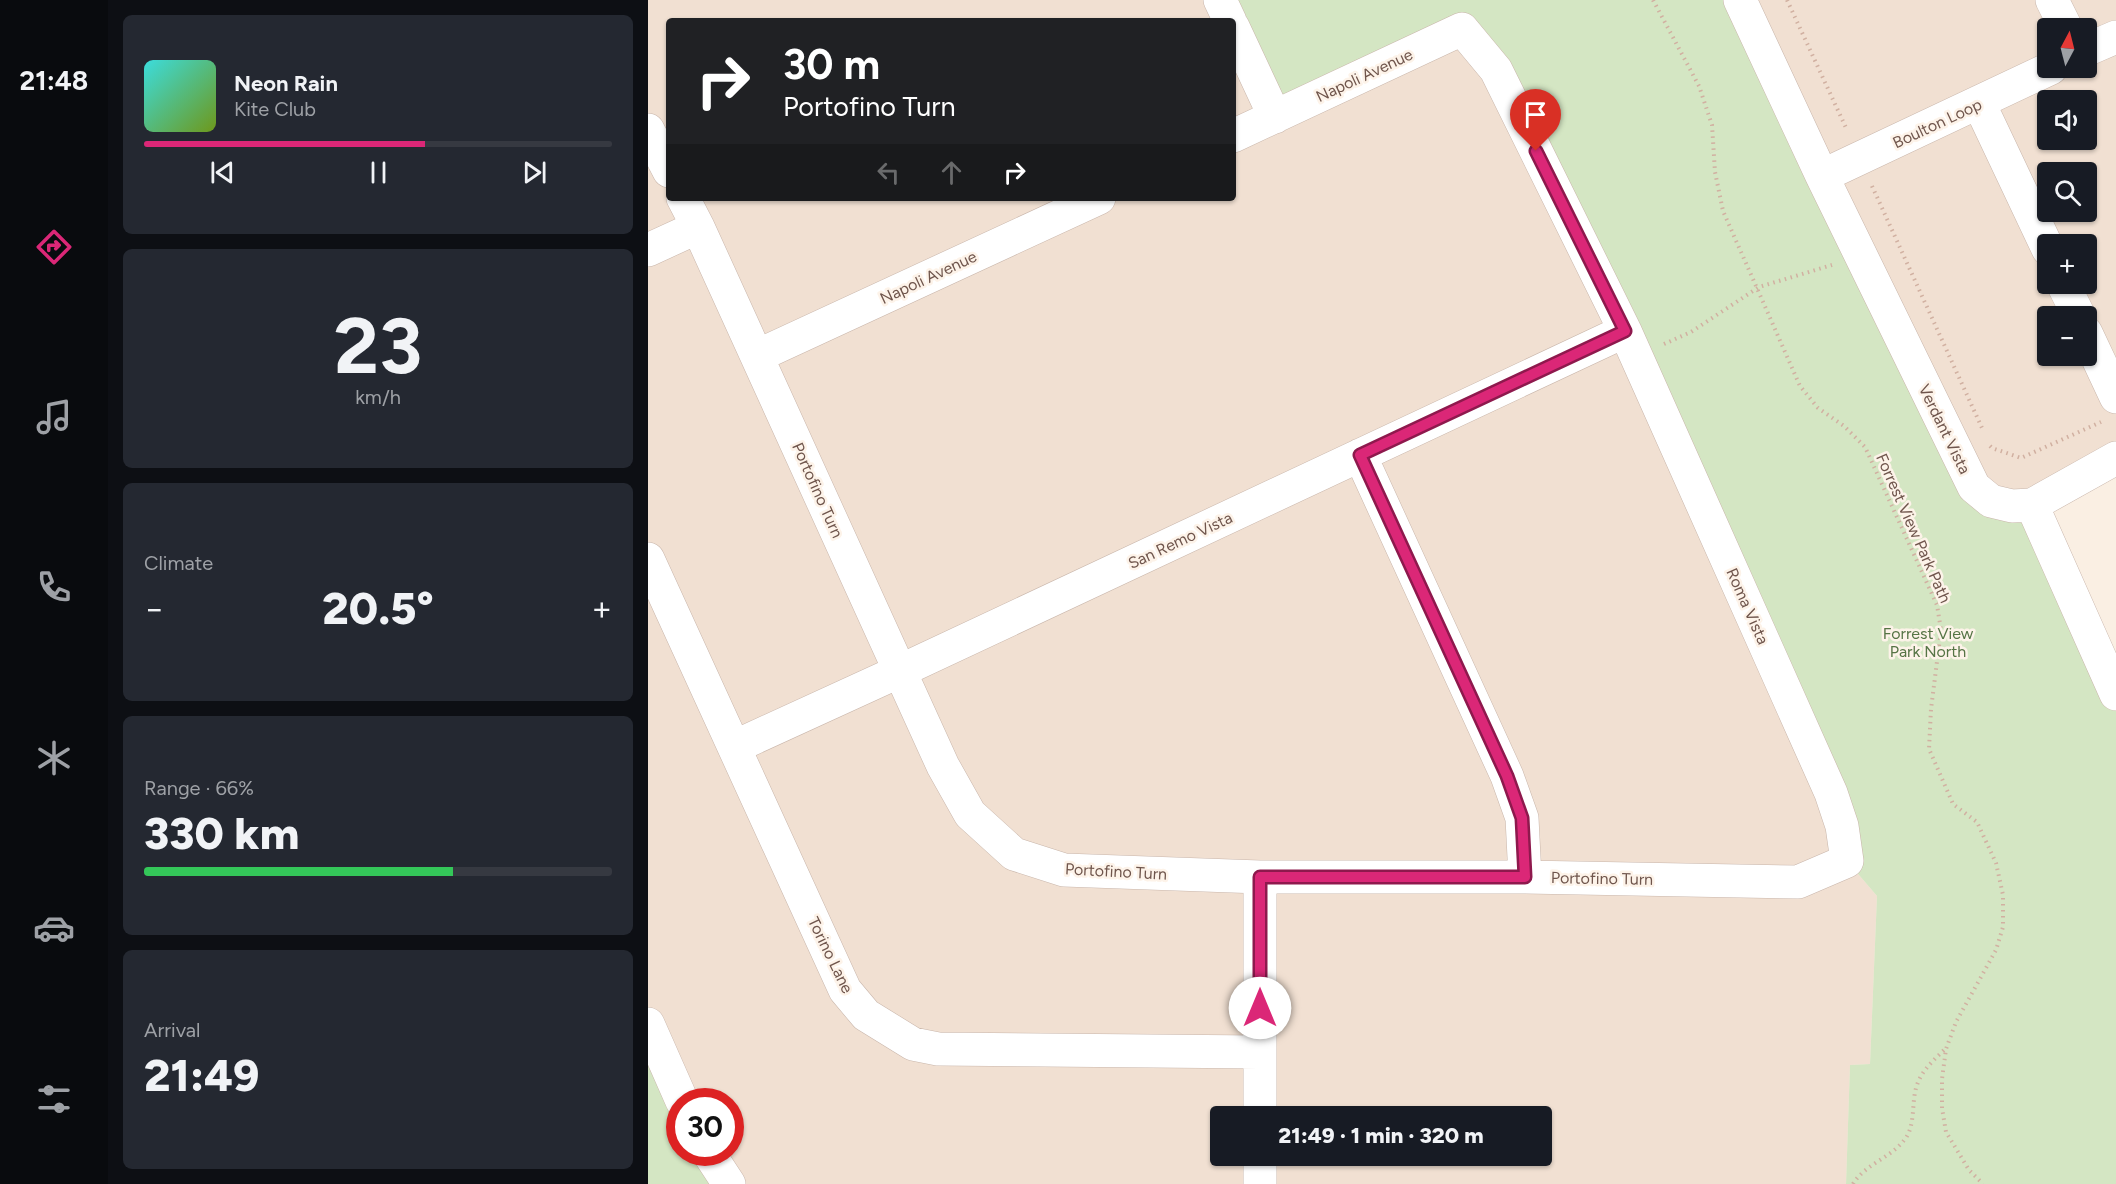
<!DOCTYPE html>
<meta charset="utf-8">
<style>
:root{--surface:#171b24;--page:#242831;--text:#f1f3f6;--muted:#9ea1a6;--line:#363941;--accent:#db2777}
body{margin:0;font-family:Figtree,sans-serif;background:var(--page);color:var(--text);height:100vh;display:flex;flex-direction:column;font-size:22px;white-space:nowrap}
*{box-sizing:border-box;margin:0}
p{font-size:20px;color:var(--muted)}
.icon{flex:none;width:33px;height:33px;fill:none;stroke:currentColor;stroke-width:2;stroke-linecap:round;stroke-linejoin:round}
.map{position:relative;flex:1;overflow:hidden}
.details{display:flex;flex-direction:column;gap:15px;padding:15px;background:#0d0f14;width:540px}
.details>*{flex:none}
.hud{position:absolute;left:18px;top:18px;width:570px;height:183px;border-radius:6px;box-shadow:0 2px 4px #0004;background:#202124;color:#fff;overflow:hidden}
.needle{width:39px;rotate:7deg}
.buttons{position:absolute;left:1389px;top:18px;display:grid;gap:12px}
.buttons a{display:grid;place-items:center;width:60px;height:60px;border-radius:6px;background:var(--surface);box-shadow:0 2px 4px #0004;font-size:30px}
.speed{position:absolute;left:18px;top:1088px;display:flex;gap:12px;font-size:30px;font-weight:700;text-align:center}
.speed>*{display:grid;place-content:center;width:78px;height:78px;border-radius:50%;background:var(--surface);box-shadow:0 2px 4px #0004;line-height:1}
.speed .limit{border:9px solid #d22;background:#fff;color:#111}
.pin{position:absolute;display:grid;place-items:center;width:51px;height:51px;color:#fff;margin:-62px -26px;border-radius:50% 50% 50% 0;rotate:-45deg;box-shadow:0 0 6px #0007}
.pin .icon{rotate:45deg}
.me{position:absolute;width:66px;margin:-33px;rotate:0deg;stroke-linejoin:round;filter:drop-shadow(0 0 4px #0008)}
.turn{display:flex;align-items:center;gap:21px;height:126px;padding:0 18px;font-size:27px}
.turn .icon{width:78px;height:78px;stroke-width:2.5}
.turn b{display:block;font-size:42px;line-height:51px}
.lanes{display:flex;align-items:center;height:57px;padding:0 18px;background:#0003;justify-content:center;gap:30px;direction:ltr}
.lanes .off{opacity:.35}
.big{font-size:45px;font-weight:800;line-height:1.1}
.details .widget{flex:1;display:flex;flex-direction:column;justify-content:center;gap:9px;min-width:0;padding:0 21px;border-radius:9px;background:var(--page)}
.details .dial{align-items:center;gap:0}
.dial b{font-size:78px;line-height:1}
.song{display:flex;align-items:center;gap:18px}
.cover{width:72px;height:72px;border-radius:9px;background:linear-gradient(135deg,hsl(180 70% 55%),hsl(80 70% 35%))}
.played{height:6px;border-radius:3px;background:linear-gradient(90deg,var(--accent) 60%,var(--line) 60%)}
.keys{display:flex;justify-content:space-around;direction:ltr}
.heat{display:flex;justify-content:space-between;align-items:center;font-size:33px;direction:ltr}
.charge{height:9px;border-radius:4px;background:linear-gradient(90deg,#34c759 66%,var(--line) 0)}
.trip{position:absolute;left:562px;top:1106px;width:342px;height:60px;border-radius:6px;background:var(--surface);box-shadow:0 2px 4px #0004;font-weight:800;line-height:60px;text-align:center}
main{display:flex;flex:1;min-height:0}
.menu{display:flex;flex-direction:column;width:108px;justify-content:space-around;align-items:center;background:#090b0e;color:var(--muted)}
.menu .icon{width:42px;height:42px}
.menu .selected{color:var(--accent)}
.menu b{font-size:27px;color:var(--text)}
.map>svg:first-child{display:block}
.residential{fill:#f1e0d2;fill-rule:evenodd}
.green{fill:#d4e6c3}
.lines{fill:none;stroke-linecap:round;stroke-linejoin:round}
.minor-casing{stroke:#c9b6ab;stroke-width:34}
.path{stroke:#d1b0a1;stroke-width:4;stroke-dasharray:1.5 4.5;stroke-linecap:butt}
.minor{stroke:#fff;stroke-width:33}
.route-casing{stroke:#8e194d;stroke-width:15}
.route{stroke:#db2777;stroke-width:10}
.labels{text-anchor:middle;stroke-width:5;stroke-linejoin:round;paint-order:stroke}
.street-label{font-size:16px;fill:#6f554c;stroke:#fdf3e9}
.park-label{font-size:16px;fill:#567445;stroke:#fdf3e9}
</style>
<main>
<nav class="menu">
<b>21:48</b>
<svg class="icon selected" aria-label="directions" viewBox="0 0 24 24"><path d="M12 3l9 9-9 9-9-9zM9 14v-3h6M13 9l2 2-2 2"/></svg>
<svg class="icon" aria-label="music" viewBox="0 0 24 24"><path d="M9 18V5l10-2v13"/><circle cx="6" cy="18" r="3"/><circle cx="16" cy="16" r="3"/></svg>
<svg class="icon" aria-label="phone" viewBox="0 0 24 24"><path d="M5 4h4l2 5-3 2q2 4 5 5l2-3 5 2v4C11 20 4 13 5 4z"/></svg>
<svg class="icon" aria-label="climate" viewBox="0 0 24 24"><path d="M12 3v18M4 7l16 10M4 17L20 7"/></svg>
<svg class="icon" aria-label="car" viewBox="0 0 24 24"><path d="M5 17H2v-5l4-1 3-4h7l3 4 3 1v5h-3M9 17h6M6 11h13"/><circle cx="7" cy="17" r="2"/><circle cx="17" cy="17" r="2"/></svg>
<svg class="icon" aria-label="filters" viewBox="0 0 24 24"><path d="M4 7h16M4 17h16"/><circle cx="9" cy="7" r="2"/><circle cx="15" cy="17" r="2"/></svg>
</nav>
<section class="details">
<div class="widget">
<div class="song"><i class="cover"></i><div><b>Neon Rain</b><p>Kite Club</p></div></div>
<div class="played"></div>
<div class="keys"><svg class="icon" aria-label="previous" viewBox="0 0 24 24"><path d="M18 5L8 12l10 7zM5 5v14"/></svg><svg class="icon" aria-label="pause" viewBox="0 0 24 24"><path d="M8 5v14M16 5v14"/></svg><svg class="icon" aria-label="next" viewBox="0 0 24 24"><path d="M6 5l10 7-10 7zM19 5v14"/></svg></div>
</div>
<div class="widget dial"><b>23</b><p>km/h</p></div>
<div class="widget"><p>Climate</p>
<div class="heat"><a>−</a><b class="big">20.5°</b><a>+</a></div>
</div>
<div class="widget"><p>Range · 66%</p><b class="big">330 km</b><div class="charge"></div></div>
<div class="widget"><p>Arrival</p><b class="big">21:49</b></div>
</section>
<div class="map">
<svg width="1468" height="1184" viewBox="0 0 1468 1184">
<rect width="100%" height="100%" fill="#faefe3"/>
<path class="residential" d="M0,0h572l10,21h-561v177h564v-171l229,2 34,41 351,791 30,35 -7,168 -20,1 -4,119h-1117l-21,-32h22v-51h-48l-34,-77zM573,1116h321v39h-321z
M1092,0h376v458l-125,43zM1400,28h38v40h-38zM1400,100h38v40h-38zM1400,172h38v40h-38zM1400,244h38v40h-38zM1400,316h38v40h-38z"/>
<path class="green" d="M572,0h520l234,487 58,18 84,196v483h-270l4,-119 20,-1 7,-168 -30,-35 -16,-68 -369,-764 -187,88z
M0,1024l32,77v51h28l21,32h-81z"/>
<g class="lines">
<defs>
<path id="minor" d="M572,0l10,21
M1092,0l82,176 152,311 17,14 21,5 20,-1 84,-47
M1404,0l14,28
M585,27l42,90
M1438,50l30,-13
M1331,103l69,146
M0,130l21,41
M1174,176l229,-108
M35,198l15,29 245,539 27,48 44,40 50,16 196,7h265l273,5 49,-21 -5,-35 -11,-33 -206,-462 -129,-261 -34,-41 -229,107
M0,250l50,-23
M1415,284l16,32
M1438,333l30,64
M109,356l342,-158
M712,455l147,321 15,42 3,59
M1384,505l84,189
M0,559l197,431 21,25 47,29 25,5 321,3
M86,747l166,-76 725,-340
M612,877v239
M0,1024l34,77
M60,1152l21,32
M612,1155v29"/>
</defs>
<use href="#minor" class="minor-casing"/>
<path class="path" d="M1005,0l46,86 13,39 3,47 8,39 77,175 18,22 26,18 21,21 72,158 4,25 -10,79 -2,40 24,55 24,18 19,41 7,32v32l-7,23 -40,72 -10,27 -4,30v29l4,24 23,38 14,14
M1139,0l60,130
M1224,186l110,242
M1016,344l27,-12 68,-45 73,-22
M1342,446l2,2 29,10 80,-36
M1205,1184c12,-20 38,-26 52,-45 11,-14 6,-38 12,-54 5,-15 17,-25 28,-36"/>
<use href="#minor" class="minor"/>
</g>
<g class="lines">
<defs>
<path id="route" d="M612,1008v-131h265l-3,-59 -15,-42 -147,-321 265,-124 -89,-180"/>
</defs>
<use href="#route" class="route-casing"/>
<use href="#route" class="route"/>
</g>
<g class="labels">
<g class="street-label">
<text transform="translate(716 75) rotate(-25)" y="6">Napoli Avenue</text>
<text transform="translate(1289 123) rotate(-25)" y="6">Boulton Loop</text>
<text transform="translate(280 277) rotate(-25)" y="6">Napoli Avenue</text>
<text transform="translate(1297 429) rotate(64)" y="6">Verdant Vista</text>
<text transform="translate(170 490) rotate(66)" y="6">Portofino Turn</text>
<text transform="translate(1266 528) rotate(66)" y="6">Forrest View Park Path</text>
<text transform="translate(532 540) rotate(-25)" y="6">San Remo Vista</text>
<text transform="translate(1100 606) rotate(66)" y="6">Roma Vista</text>
<text transform="translate(468 871) rotate(3)" y="6">Portofino Turn</text>
<text transform="translate(954 878) rotate(1)" y="6">Portofino Turn</text>
<text transform="translate(183 955) rotate(64)" y="6">Torino Lane</text>
</g>
<g class="park-label">
<text x="1280" y="639">Forrest View<tspan x="1280" dy="18">Park North</tspan></text>
</g>
</g>
</svg>
<div class="buttons">
<a><svg class="needle" viewBox="-14 -14 28 28"><path d="M0-13l5 13h-10z" fill="#e53935"/><path d="M0 13l5-13h-10z" fill="#9ea1a6"/></svg></a>
<a><svg class="icon" aria-label="sound" viewBox="0 0 24 24"><path d="M4 9h4l5-4v14l-5-4H4zM17 9q2 3 0 6"/></svg></a>
<a><svg class="icon" aria-label="search" viewBox="0 0 24 24"><circle cx="10" cy="10" r="6"/><path d="M15 15l6 6"/></svg></a>
<a>+</a>
<a>−</a>
</div>
<div class="speed"><div class="limit">30</div></div>
<div class="pin" style="left:888px;top:151px;background:#d93025"><svg class="icon" aria-label="arrive" viewBox="0 0 24 24"><path d="M6 21V4h12l-3 4 3 4H6"/></svg></div>
<svg class="me" style="left:612px;top:1008px" viewBox="-20 -20 40 40"><circle r="19" fill="#fff"/><path d="M0-13L10 11 0 6-10 11z" fill="#db2777"/></svg>
<div class="trip">21:49 · 1 min · 320 m</div>
<div class="hud">
<div class="turn"><svg class="icon" aria-label="right" viewBox="0 0 24 24"><path d="M7 20v-9h11M14 6l5 5-5 5"/></svg><div><b>30 m</b>Portofino Turn</div></div>
<div class="lanes"><svg class="icon off" aria-label="left" viewBox="0 0 24 24"><path d="M17 20v-9H6M10 6l-5 5 5 5"/></svg><svg class="icon off" aria-label="ahead" viewBox="0 0 24 24"><path d="M12 20V5M6 11l6-6 6 6"/></svg><svg class="icon" aria-label="right" viewBox="0 0 24 24"><path d="M7 20v-9h11M14 6l5 5-5 5"/></svg></div>
</div>
</div>
</main>
